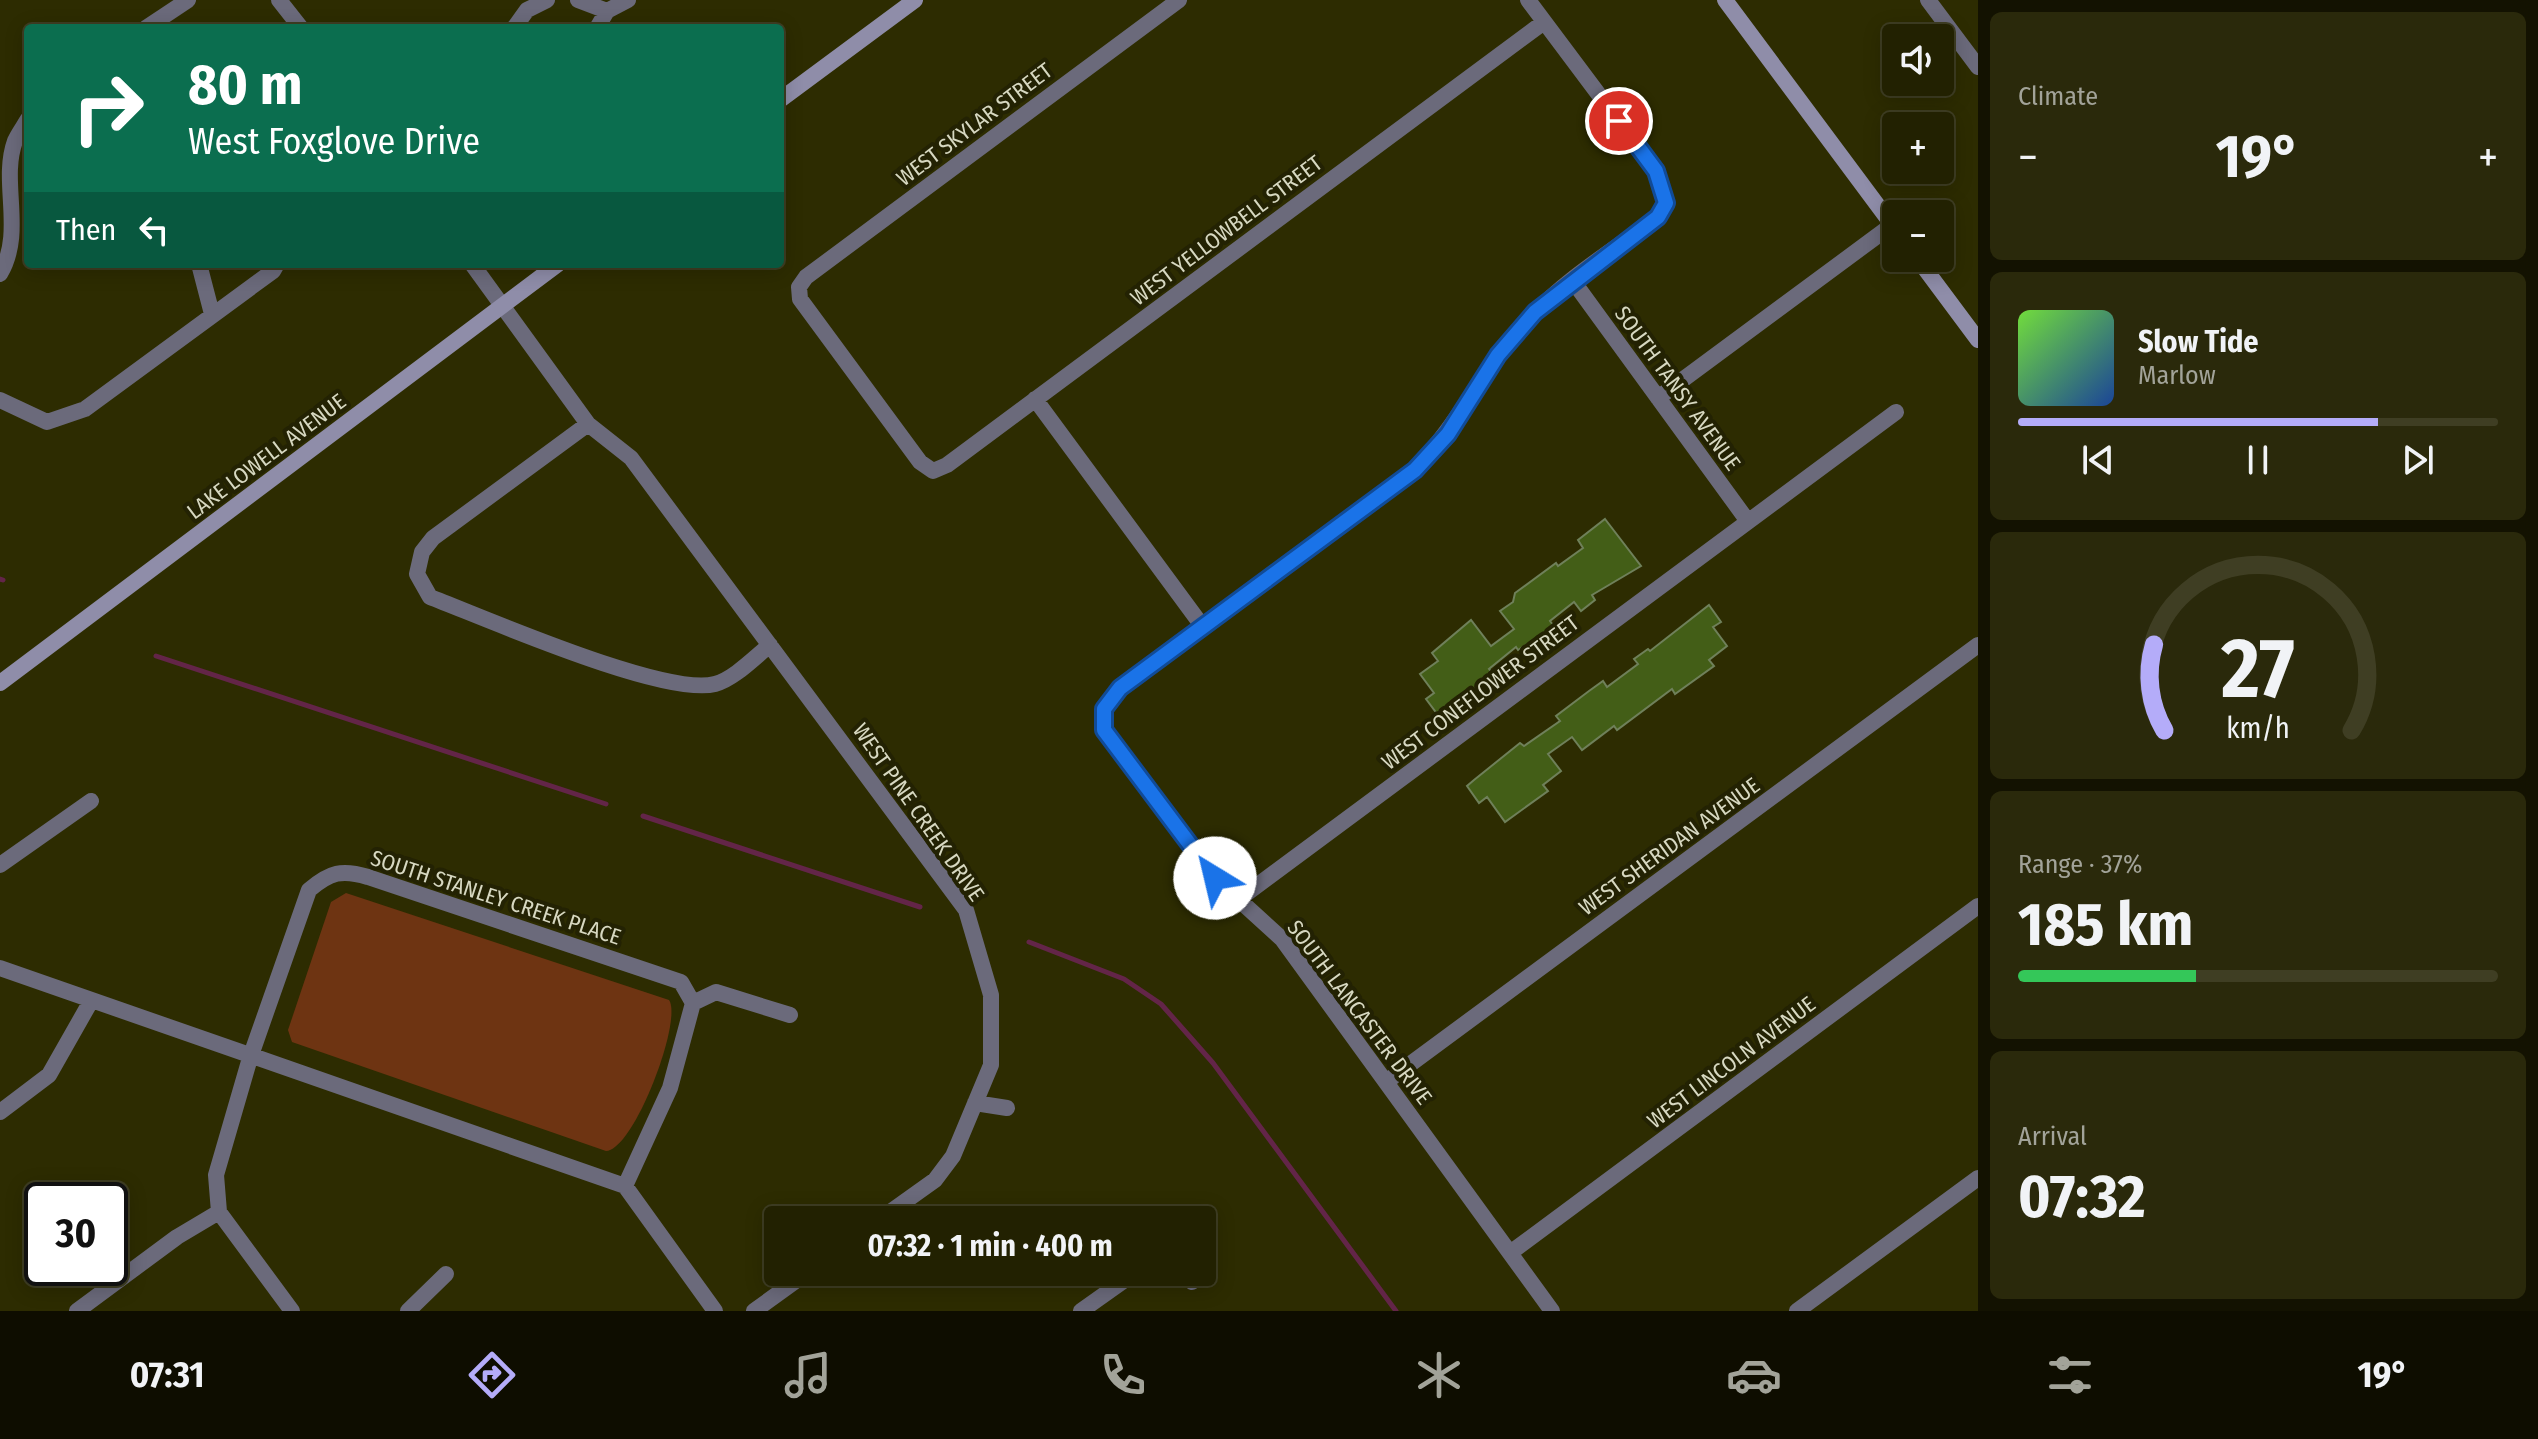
<!DOCTYPE html>
<meta charset="utf-8">
<style>
:root{--surface:#222101;--page:#2a290b;--text:#f1f3f6;--muted:#a2a399;--line:#3f3e23;--accent:#b4acf9}
body{margin:0;font-family:"Fira Sans Condensed",sans-serif;background:var(--page);color:var(--text);height:100vh;display:flex;flex-direction:column;font-size:30px;white-space:nowrap}
*{box-sizing:border-box;margin:0}
p{font-size:26px;color:var(--muted)}
.icon{flex:none;width:44px;height:44px;fill:none;stroke:currentColor;stroke-width:2;stroke-linecap:round;stroke-linejoin:round}
.map{position:relative;flex:1;overflow:hidden}
.panel{display:flex;flex-direction:column;gap:12px;padding:12px;background:#131201;width:560px}
.panel>*{flex:none}
.hud{position:absolute;left:24px;top:24px;width:760px;height:244px;border-radius:8px;box-shadow:0 4px 20px #0003,0 0 0 2px var(--line);background:#0b6e4f;color:#fff;overflow:hidden}
.buttons{position:absolute;left:1882px;top:24px;display:grid;gap:16px}
.buttons a{display:grid;place-items:center;width:72px;height:72px;border-radius:8px;background:var(--surface);box-shadow:0 4px 20px #0003,0 0 0 2px var(--line);font-size:40px}
.speed{position:absolute;left:24px;top:1182px;display:flex;gap:16px;font-size:40px;font-weight:700;text-align:center}
.speed>*{display:grid;place-content:center;width:104px;height:104px;border-radius:50%;background:var(--surface);box-shadow:0 4px 20px #0003,0 0 0 2px var(--line);line-height:1}
.speed .limit{border:4px solid #111;border-radius:12px;background:#fff;color:#111}
.pin{position:absolute;display:grid;place-items:center;width:68px;height:68px;color:#fff;margin:-34px;border:4px solid #fff;border-radius:50%;box-shadow:0 2px 8px #0007}
.me{position:absolute;width:88px;margin:-44px;rotate:324deg;stroke-linejoin:round;filter:drop-shadow(0 0 6px #0008)}
.turn{display:flex;align-items:center;gap:28px;height:168px;padding:0 32px;font-size:36px}
.turn .icon{width:104px;height:104px;stroke-width:2.5}
.turn b{display:block;font-size:56px;line-height:68px}
.then{display:flex;align-items:center;height:76px;padding:0 32px;background:#0003;gap:16px;font-size:30px}
.big{font-size:60px;font-weight:700;line-height:1.1}
.panel .tile{flex:1;display:flex;flex-direction:column;justify-content:center;gap:12px;min-width:0;padding:0 28px;border-radius:12px;background:var(--page)}
.panel .dial{align-items:center;gap:0}
.dial svg{height:208px;overflow:visible;fill:none;stroke:var(--line);stroke-width:7;stroke-linecap:round;text-anchor:middle}
.dial text{fill:var(--text);stroke:none}
.song{display:flex;align-items:center;gap:24px}
.cover{width:96px;height:96px;border-radius:12px;background:linear-gradient(135deg,hsl(100 70% 55%),hsl(220 70% 35%))}
.played{height:8px;border-radius:4px;background:linear-gradient(90deg,var(--accent) 75%,var(--line) 75%)}
.keys{display:flex;justify-content:space-around;direction:ltr}
.heat{display:flex;justify-content:space-between;align-items:center;font-size:44px;direction:ltr}
.charge{height:12px;border-radius:6px;background:linear-gradient(90deg,#34c759 37%,var(--line) 0)}
.trip{position:absolute;left:764px;top:1206px;width:452px;height:80px;border-radius:8px;background:var(--surface);box-shadow:0 4px 20px #0003,0 0 0 2px var(--line);font-weight:700;line-height:80px;text-align:center}
.tabs{display:flex;height:128px;justify-content:space-around;align-items:center;background:#0e0d00;color:var(--muted)}
.tabs .icon{width:56px;height:56px}
.tabs .selected{color:var(--accent)}
.tabs b{font-size:36px;color:var(--text)}
main{display:flex;flex:1;min-height:0}
.map>svg:first-child{display:block}
.green{fill:#6e3412}
.lines{fill:none;stroke-linecap:round;stroke-linejoin:round}
.stream{stroke:#632548;stroke-width:5}
.building{fill:#435e17;stroke:#6f805a;stroke-width:2}
.minor{stroke:#6b6a7b;stroke-width:16}
.secondary{stroke:#8f8da9;stroke-width:16}
.route-casing{stroke:#114b97;stroke-width:20}
.route{stroke:#1a73e8;stroke-width:14}
.labels{text-anchor:middle;stroke-width:8;stroke-linejoin:round;paint-order:stroke}
.street-label{font-size:22px;fill:#d7d8c1;stroke:#232203}
</style>
<main>
<div class="map">
<svg width="1978" height="1311" viewBox="0 0 1978 1311">
<rect width="100%" height="100%" fill="#2d2c01"/>
<path class="green" d="M346,893l323,107c14,20 -35,150 -63,151l-314,-109 -4,-12 43,-128z"/>
<g class="lines">
<path class="stream" d="M0,579l3,1
M156,656l450,148
M643,816l277,91
M1029,942l95,37 37,25 52,59 183,248"/>
</g>
<path class="building" d="M1605,519l36,47 -49,29 3,5 -14,11 -7,-9 -24,19 6,8 -15,11 -2,-3 -21,13 -2,-3 -27,22 5,6 -56,40 -12,-16 8,-6 -14,-19 18,-13 -6,-8 39,-33 20,26 23,-17 -14,-18 13,-9 2,-9 41,-30 2,3 25,-18 -5,-8z
M1709,605l12,17 -8,5 14,19 -18,14 5,6 -39,28 -3,-5 -55,41 -3,-4 -32,24 -10,-13 -24,17 13,17 -18,14 5,6 -43,31 -18,-25 -8,6 -12,-17 7,-6 46,-37 4,3 36,-25 -4,-5 33,-25 14,-10 4,6 31,-23 -4,-5 14,-10 2,2z"/>
<g class="lines">
<path class="minor" d="M279,0l22,28
M578,0l29,11 21,-11
M1179,0l-373,277 -7,10 1,12 120,163 13,9 14,-6 597,-443
M1528,0l128,171 10,32 -8,14c-41,31 -90,60 -125,98 -46,48 -72,105 -118,155l-295,218 -16,21v21l111,148 67,61 270,372
M1928,0l50,67
M146,28l42,-28
M514,28l13,-18 20,-10
M597,28l10,-17
M199,264l13,50
M472,264l116,160 43,34 335,452 25,85v70l-38,91 -18,24 -56,40
M0,274c25,-42 0,-92 15,-133 3,-7 9,-15 13,-22
M1573,281l174,239
M1658,398l234,-173
M1035,399l168,228
M0,400l47,22 38,-13 188,-138 4,-7
M588,424l-155,114 -11,14 -5,22 13,23c55,21 235,100 285,87 19,-5 40,-27 55,-39
M0,865l91,-64
M1239,899l657,-487
M0,968l625,218 90,125
M693,1003l23,-11 74,23
M1386,1082l592,-437
M975,1103l32,5
M0,1112l49,-37 42,-74
M1145,1217l2,3
M1510,1253l468,-347
M1185,1272l7,10
M77,1311l100,-74 42,-25
M292,1311l-73,-99 -3,-37 34,-117 59,-168c21,-18 33,-21 59,-13l313,105 12,21 -23,85 -45,98
M408,1311l38,-37
M754,1311l54,-39
M1081,1311l55,-39
M1797,1311l181,-133"/>
<path class="secondary" d="M1725,0l171,230
M780,100l135,-100
M1917,258l61,82
M0,683l558,-419"/>
</g>
<g class="lines">
<defs>
<path id="route" d="M1215,878l-111,-148v-21l16,-21 295,-218 33,-36 50,-79 37,-43 123,-95 8,-14 -10,-32 -37,-50"/>
</defs>
<use href="#route" class="route-casing"/>
<use href="#route" class="route"/>
</g>
<g class="labels">
<g class="street-label">
<text transform="translate(974 124) rotate(-37)" y="8">WEST SKYLAR STREET</text>
<text transform="translate(1226 230) rotate(-37)" y="8">WEST YELLOWBELL STREET</text>
<text transform="translate(1678 388) rotate(54)" y="8">SOUTH TANSY AVENUE</text>
<text transform="translate(266 456) rotate(-37)" y="8">LAKE LOWELL AVENUE</text>
<text transform="translate(1480 692) rotate(-37)" y="8">WEST CONEFLOWER STREET</text>
<text transform="translate(919 812) rotate(55)" y="8">WEST PINE CREEK DRIVE</text>
<text transform="translate(1669 846) rotate(-36)" y="8">WEST SHERIDAN AVENUE</text>
<text transform="translate(496 897) rotate(18)" y="8">SOUTH STANLEY CREEK PLACE</text>
<text transform="translate(1360 1012) rotate(53)" y="8">SOUTH LANCASTER DRIVE</text>
<text transform="translate(1731 1062) rotate(-37)" y="8">WEST LINCOLN AVENUE</text>
</g>
</g>
</svg>
<div class="buttons">
<a><svg class="icon" aria-label="sound" viewBox="0 0 24 24"><path d="M4 9h4l5-4v14l-5-4H4zM17 9q2 3 0 6"/></svg></a>
<a>+</a>
<a>−</a>
</div>
<div class="speed"><div class="limit">30</div></div>
<div class="pin" style="left:1619px;top:121px;background:#d93025"><svg class="icon" aria-label="arrive" viewBox="0 0 24 24"><path d="M6 21V4h12l-3 4 3 4H6"/></svg></div>
<svg class="me" style="left:1215px;top:878px" viewBox="-20 -20 40 40"><circle r="19" fill="#fff"/><path d="M0-13L10 11 0 6-10 11z" fill="#1a73e8"/></svg>
<div class="trip">07:32 · 1 min · 400 m</div>
<div class="hud">
<div class="turn"><svg class="icon" aria-label="right" viewBox="0 0 24 24"><path d="M7 20v-9h11M14 6l5 5-5 5"/></svg><div><b>80 m</b>West Foxglove Drive</div></div>
<div class="then">Then<svg class="icon" aria-label="left" viewBox="0 0 24 24"><path d="M17 20v-9H6M10 6l-5 5 5 5"/></svg></div>
</div>
</div>
<section class="panel">
<div class="tile"><p>Climate</p>
<div class="heat"><a>−</a><b class="big">19°</b><a>+</a></div>
</div>
<div class="tile">
<div class="song"><i class="cover"></i><div><b>Slow Tide</b><p>Marlow</p></div></div>
<div class="played"></div>
<div class="keys"><svg class="icon" aria-label="previous" viewBox="0 0 24 24"><path d="M18 5L8 12l10 7zM5 5v14"/></svg><svg class="icon" aria-label="pause" viewBox="0 0 24 24"><path d="M8 5v14M16 5v14"/></svg><svg class="icon" aria-label="next" viewBox="0 0 24 24"><path d="M6 5l10 7-10 7zM19 5v14"/></svg></div>
</div>
<div class="tile dial"><svg viewBox="0 0 100 80">
<path d="M14 69A42 42 0 1 1 86 69"/>
<path d="M14 69A42 42 0 0 1 10 36" stroke="#b4acf9"/>
<text x="50" y="56" font-size="32" font-weight="700">27</text>
<text x="50" y="72" font-size="11">km/h</text>
</svg></div>
<div class="tile"><p>Range · 37%</p><b class="big">185 km</b><div class="charge"></div></div>
<div class="tile"><p>Arrival</p><b class="big">07:32</b></div>
</section>
</main>
<nav class="tabs">
<b>07:31</b>
<svg class="icon selected" aria-label="directions" viewBox="0 0 24 24"><path d="M12 3l9 9-9 9-9-9zM9 14v-3h6M13 9l2 2-2 2"/></svg>
<svg class="icon" aria-label="music" viewBox="0 0 24 24"><path d="M9 18V5l10-2v13"/><circle cx="6" cy="18" r="3"/><circle cx="16" cy="16" r="3"/></svg>
<svg class="icon" aria-label="phone" viewBox="0 0 24 24"><path d="M5 4h4l2 5-3 2q2 4 5 5l2-3 5 2v4C11 20 4 13 5 4z"/></svg>
<svg class="icon" aria-label="climate" viewBox="0 0 24 24"><path d="M12 3v18M4 7l16 10M4 17L20 7"/></svg>
<svg class="icon" aria-label="car" viewBox="0 0 24 24"><path d="M5 17H2v-5l4-1 3-4h7l3 4 3 1v5h-3M9 17h6M6 11h13"/><circle cx="7" cy="17" r="2"/><circle cx="17" cy="17" r="2"/></svg>
<svg class="icon" aria-label="filters" viewBox="0 0 24 24"><path d="M4 7h16M4 17h16"/><circle cx="9" cy="7" r="2"/><circle cx="15" cy="17" r="2"/></svg>
<b>19°</b>
</nav>
